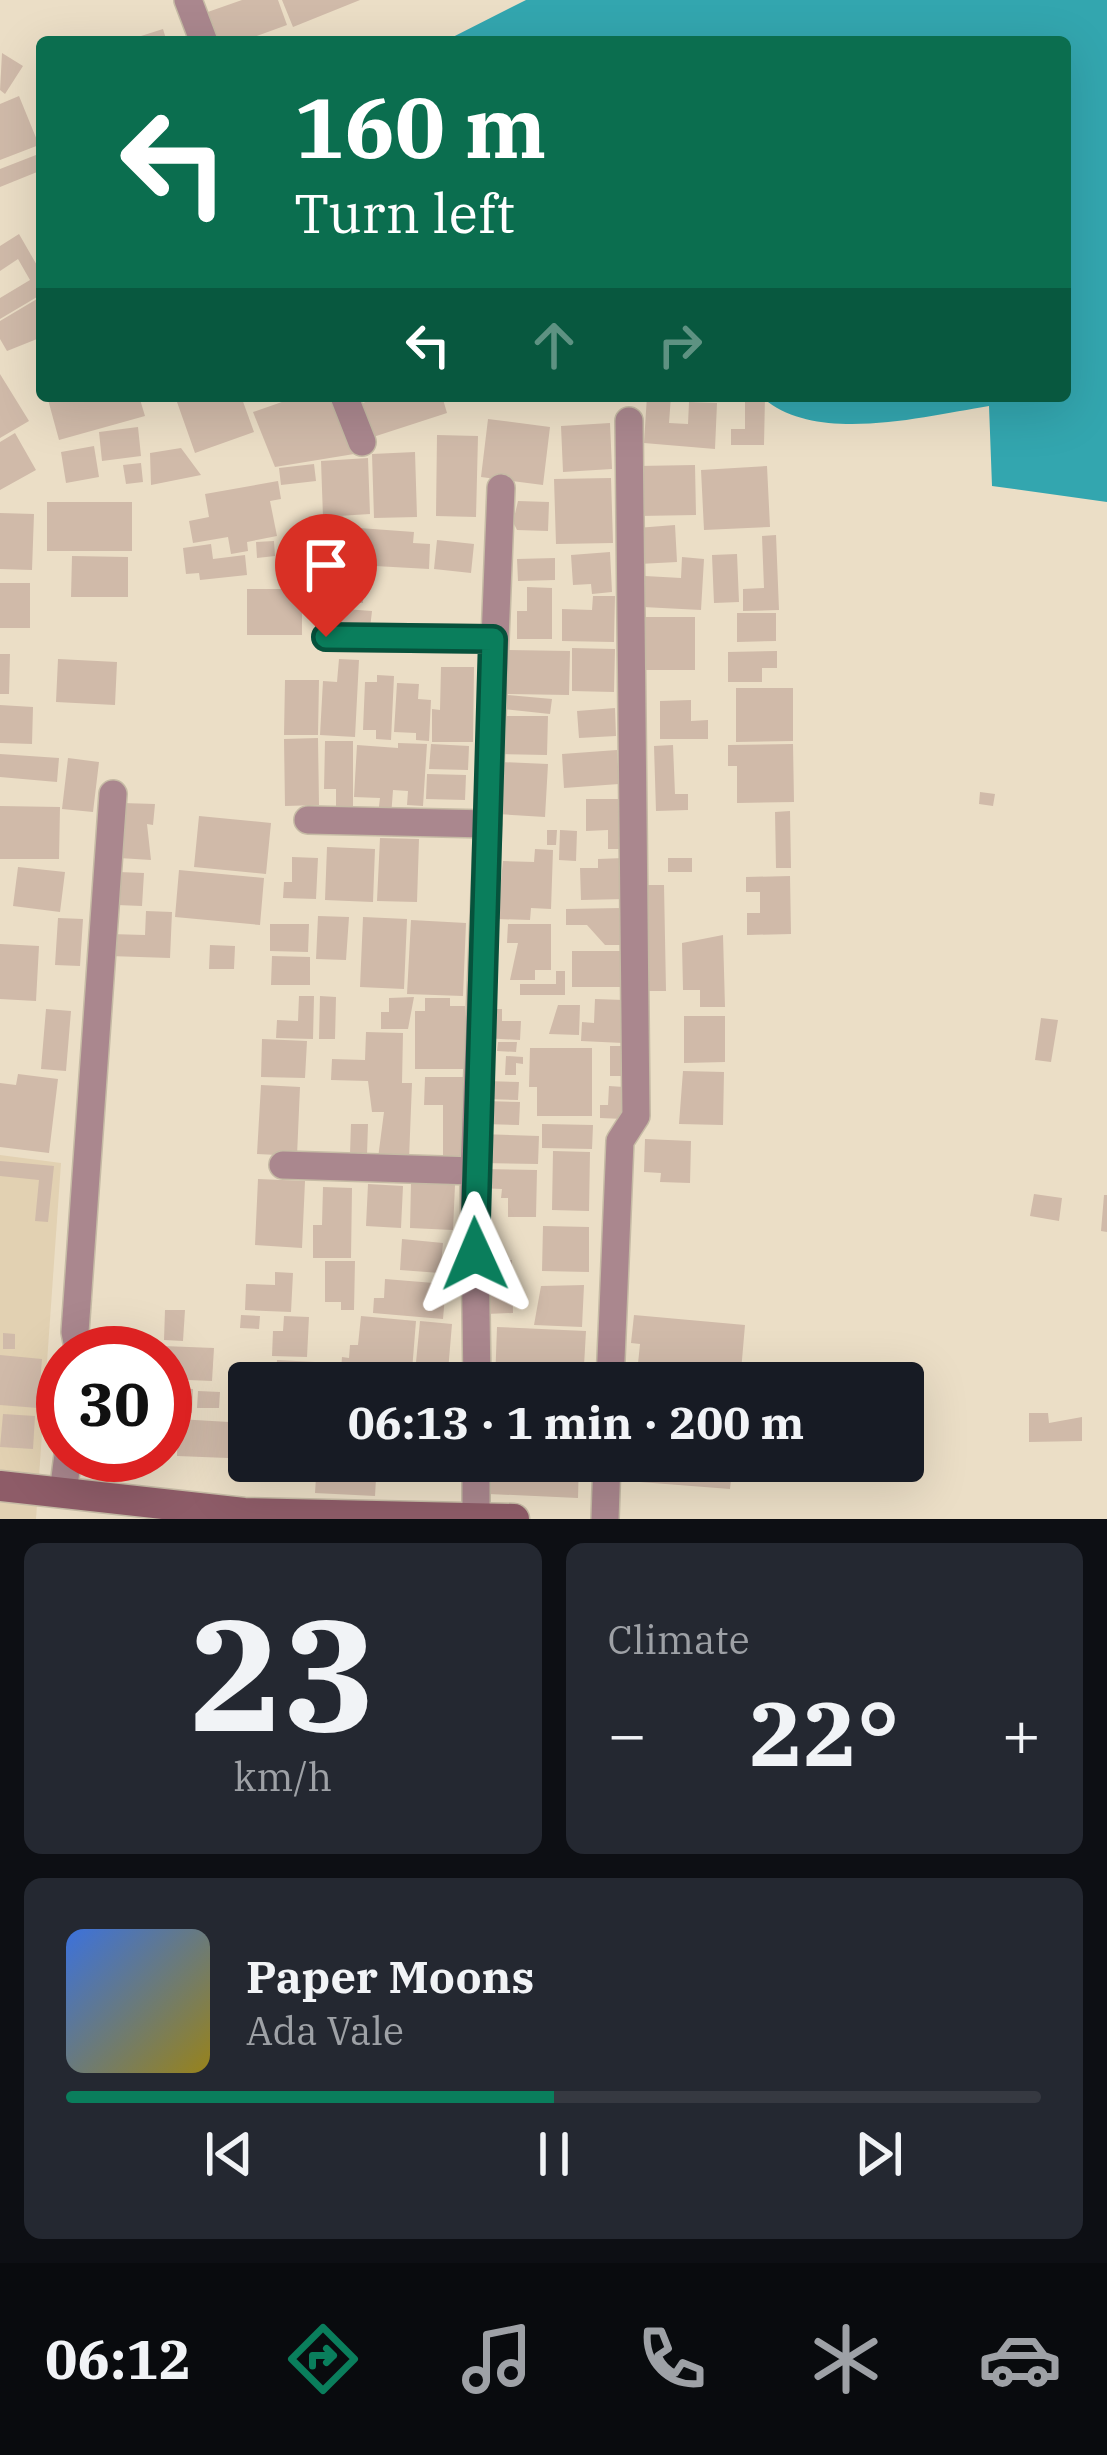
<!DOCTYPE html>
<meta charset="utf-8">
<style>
:root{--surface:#171b24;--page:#242831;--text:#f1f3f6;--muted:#9ea1a6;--line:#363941;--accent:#0a7e5c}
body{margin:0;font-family:"IBM Plex Serif",serif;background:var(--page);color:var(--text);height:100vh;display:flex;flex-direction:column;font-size:45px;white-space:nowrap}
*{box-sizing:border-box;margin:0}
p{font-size:39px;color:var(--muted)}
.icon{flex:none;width:66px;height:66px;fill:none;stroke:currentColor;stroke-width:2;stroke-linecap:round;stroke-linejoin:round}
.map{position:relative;height:1519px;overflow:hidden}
.sheet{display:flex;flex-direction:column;gap:24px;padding:24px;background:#0d0f14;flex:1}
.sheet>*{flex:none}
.top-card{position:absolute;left:36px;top:36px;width:1035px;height:366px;border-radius:12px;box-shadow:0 12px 48px #0002;background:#0b6e4f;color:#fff;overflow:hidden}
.speed{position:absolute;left:36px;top:1326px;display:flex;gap:24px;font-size:60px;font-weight:700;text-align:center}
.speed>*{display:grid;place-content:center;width:156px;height:156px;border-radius:50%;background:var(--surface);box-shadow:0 12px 48px #0002;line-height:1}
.speed .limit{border:18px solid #d22;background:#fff;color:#111}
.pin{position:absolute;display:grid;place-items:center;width:102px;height:102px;color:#fff;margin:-123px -51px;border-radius:50% 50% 50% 0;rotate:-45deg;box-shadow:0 0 12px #0007}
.pin .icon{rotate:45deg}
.me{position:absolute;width:132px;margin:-66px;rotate:359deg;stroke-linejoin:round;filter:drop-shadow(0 0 9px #0008)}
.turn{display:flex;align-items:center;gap:42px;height:252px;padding:0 60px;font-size:54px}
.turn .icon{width:156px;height:156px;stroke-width:2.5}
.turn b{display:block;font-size:84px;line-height:102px}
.lanes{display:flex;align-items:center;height:114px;padding:0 60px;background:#0003;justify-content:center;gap:60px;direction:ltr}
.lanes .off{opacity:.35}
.big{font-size:90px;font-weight:800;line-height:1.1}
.sheet .tile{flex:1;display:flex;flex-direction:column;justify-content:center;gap:18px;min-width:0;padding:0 42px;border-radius:18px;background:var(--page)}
.sheet .dial{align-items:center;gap:0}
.dial b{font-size:156px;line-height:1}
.song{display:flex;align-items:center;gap:36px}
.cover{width:144px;height:144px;border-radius:18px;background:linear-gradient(135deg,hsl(220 70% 55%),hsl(50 70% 35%))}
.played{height:12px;border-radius:6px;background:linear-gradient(90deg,var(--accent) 50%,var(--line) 50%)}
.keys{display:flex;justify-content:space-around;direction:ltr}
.heat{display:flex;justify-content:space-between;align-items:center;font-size:66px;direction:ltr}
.sheet .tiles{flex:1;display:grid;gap:24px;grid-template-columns:1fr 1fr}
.tile:last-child{grid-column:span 2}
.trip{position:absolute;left:228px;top:1362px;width:696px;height:120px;border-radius:12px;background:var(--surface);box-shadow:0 12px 48px #0002;font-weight:800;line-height:120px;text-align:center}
.dock{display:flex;height:192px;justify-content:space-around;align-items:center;background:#090b0e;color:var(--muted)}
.dock .icon{width:84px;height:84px}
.dock .current{color:var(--accent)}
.dock b{font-size:54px;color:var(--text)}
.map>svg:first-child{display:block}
.built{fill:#e2d1b2}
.water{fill:#33a6af}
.building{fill:#d0baa9}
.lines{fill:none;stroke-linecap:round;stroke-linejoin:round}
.street-casing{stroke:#c6bba5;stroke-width:30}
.secondary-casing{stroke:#c6bba5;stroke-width:33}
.street{stroke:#aa878e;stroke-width:27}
.secondary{stroke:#8e5c68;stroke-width:30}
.route-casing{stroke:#06523c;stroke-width:30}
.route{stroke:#0a7e5c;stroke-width:21}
</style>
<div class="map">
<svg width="1107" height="1519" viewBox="0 0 1107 1519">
<rect width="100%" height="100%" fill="#ebdec6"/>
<path class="built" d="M0,1155l61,8 -25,356h-36z"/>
<path class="water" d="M526,0h581v502l-115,-16 -3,-80c-63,10 -166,37 -221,-4l1,-6h296v-354h-622z"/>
<path class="building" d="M242,0h36l9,25 -47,17h-27l-11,-28z
M282,0h78l-67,27z
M163,29l4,13h-24l-2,-6z
M2,53l21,13 -18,28 -5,-4z
M19,96l20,49 -39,15v-56z
M36,155l6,15 -42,17v-18z
M19,234l23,40v20l-42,25v-21l30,-18 -12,-21 -18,12v-25z
M42,296v41l-35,14 -7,-12v-18z
M0,374l29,47 -29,17z
M47,396h92l6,20 -86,24z
M193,396h48l13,36 -59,21 -18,-51z
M299,396h34l21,58 -79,13 -22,-55z
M385,396h57l5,17 -77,25 -11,-34z
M647,396h24l-2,27 19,1 1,-22 28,1 -2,46 -71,-6z
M745,396h20l-1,49h-33v-16h14z
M488,419l62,8 -7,58 -62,-8z
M610,423l2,46 -49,3 -2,-46z
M138,427l3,29 -39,5 -3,-29z
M15,433l21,37 -36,20v-48z
M437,435l41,1 -2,81 -40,-1z
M94,446l5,31 -33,6 -5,-31z
M181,448l20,27 -50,10 -1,-32z
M415,452l2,65 -43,1 -2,-64z
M368,458l2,56 -47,3 -2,-56z
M141,463l2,19 -17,2 -3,-19z
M314,464l2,17 -35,4 -2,-17z
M695,465l1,50 -57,1 -1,-50z
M767,466l3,61 -66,3 -3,-60z
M611,478l2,65 -57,1 -2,-65z
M278,481l3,18 -11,2 7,35 -30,6 1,9 -17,3 -3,-17 -35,6 -4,-22 20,-4 -4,-23z
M518,501l31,1 -1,29 -31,-1 -4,-8z
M47,502h85v49h-85z
M0,513l34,1 -2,56 -32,-1z
M675,525l2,37 -38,2 -2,-36z
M359,528l55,4 -1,11 17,1 -1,25 -72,-4z
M302,529l53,3 -3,37 -53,-3z
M776,535l3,75 -36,1v-22l21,-1 -2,-52z
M437,540l37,4 -3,29 -37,-4z
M274,541l1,15 -18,2 -1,-16z
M211,544l2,15 32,-4 2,20 -47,5 -1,-7 -13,1 -3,-26z
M610,552l2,40 -20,2 -1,-10 -18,1 -2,-30z
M737,554l2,48 -25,1 -2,-48z
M72,556l56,1v40h-57z
M682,557l22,2 -3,51 -58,-3 2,-31 36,2z
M555,558v22l-37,1 -1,-22z
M332,573l32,2 -1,28 -32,-1z
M0,583h30v45h-30z
M527,587l25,1v51h-35v-28h10z
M247,589h55v46h-55z
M593,596h22l-1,46 -52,-1v-32l30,1z
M330,608l42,3 -2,17 -42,-3z
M737,613h39v28l-39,1z
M645,617h50v53h-50z
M572,648l43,1 -1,43 -42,-1z
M508,650l62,1 -1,44 -63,-1z
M777,651v17h-15v14h-34v-30z
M0,654h10l-1,40h-9z
M58,659l59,3 -2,43 -59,-3z
M339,659l20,1 -4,77 -35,-2 3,-54 14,1z
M441,667h33l-1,75h-41v-33l8,1z
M377,675l17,1 -3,64 -15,-1v-9h-13l2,-48h12z
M285,680h34l-1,55h-34z
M397,683l22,1 -1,15 13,1 -2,41 -13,-1v-7l-22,-1z
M736,688h57v53l-57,1z
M496,694l56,5 -2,15 -55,-6z
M691,700v21l17,-1v19h-48v-38z
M0,705l33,2 -1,37 -32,-1z
M615,708l1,28 -37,2 -2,-27z
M497,716h51l-1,39 -51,-1z
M318,738l1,67 -34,1 -1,-67z
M325,741h28v70h-17v-22h-12z
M398,743l29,1 -4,62 -16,-1 1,-14 -15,-1 -2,27 -13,-2 2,-17 -26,-1 3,-52 41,3z
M431,744l38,2 -1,24 -39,-1z
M793,744l1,58 -57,1v-37h-9v-21z
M673,745l2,49h13v16l-32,1 -2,-65z
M617,750l2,34 -55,4 -2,-34z
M0,754l59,4 -2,24 -57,-5z
M68,758l31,4 -6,50 -31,-3z
M501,762l47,2 -3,53 -47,-3z
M427,774l39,1 -1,25 -39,-1z
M980,792l15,2 -2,12 -14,-2z
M586,799h36l1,50h-15v-19l-22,1z
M122,803l33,1 -2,21 -6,-1 4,36 -32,-2z
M0,806l60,1 -1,52h-59z
M790,811l1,57h-15l-1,-56z
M199,816l72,7 -5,51 -72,-7z
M547,830h10l-1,15h-9z
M560,830l17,1 -1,30 -17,-1z
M380,838l39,1 -2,63 -40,-1z
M327,847l48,2 -2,53 -48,-2z
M535,849l18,1 -2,59 -20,-1 -1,12 -33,-1 6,-58 31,1z
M292,857l26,1 -2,41 -33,-1 1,-16h8z
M624,858l1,41 -44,1 -1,-32h18v-9z
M668,858h24v14h-24z
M18,867l47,5 -5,40 -47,-6z
M179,870l85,8 -4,47 -85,-8z
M119,872l25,1 -2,33 -25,-1z
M790,876l1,58 -44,1v-22h13v-21h-14v-15z
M643,885h21l2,106h-22z
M621,908v37h-16l-18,-20h-21v-16z
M146,911l26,1 -2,46 -61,-2 1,-22 35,1z
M318,916l31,1 -3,43 -30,-1z
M363,917l44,2 -3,70 -44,-2z
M58,918l25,1 -3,47 -25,-1z
M411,920l55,3 -3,73 -56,-2z
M270,924h39l-1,28 -38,-1z
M508,924h43v46h-16v10h-25l8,-37h-11z
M723,935l2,72h-25v-17h-17l-1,-47z
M0,944l39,2 -3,55 -36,-2z
M210,945l25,1 -1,23h-25z
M572,951h49v36h-49z
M272,956l38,1v28h-39z
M556,971h9v24h-45v-11h36z
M299,996h15l-1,43 -37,-1 1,-18 21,1z
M320,996l16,1 -1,42h-16z
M414,997l-6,32h-27v-17h8v-14z
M425,998h25v8h15v63h-50v-58h10z
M595,999l29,1 -1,43 -42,-2 1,-19 12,1z
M558,1005h22l-1,30 -30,-1z
M46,1009l25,2 -5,60 -25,-2z
M485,1009h17v12h19l-1,19 -37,-2z
M684,1016h41v46l-41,1z
M1041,1018l17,2 -7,42 -16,-2z
M366,1032l37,1 -1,50h10l-3,76 -31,-1 6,-46h-12l-4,-31 -37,-1 1,-21 33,1z
M262,1039l45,2 -2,37 -44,-1z
M498,1042h19l-1,10 -19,-1z
M610,1046h14l-1,30h-13z
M530,1048h62v68h-55v-29h-8z
M506,1056l17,1v7l-7,-1v12h-11z
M683,1071l41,1 -1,53 -44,-1z
M18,1074l40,5 -9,74 -49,-6v-64l16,2z
M425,1077h39v84h-21v-56h-19z
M485,1081l34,1 -1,18 -34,-1z
M261,1085l39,2 -3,69 -40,-2z
M609,1086l15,1v32l-24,-1v-13h8z
M484,1101l36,1 -1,23 -36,-1z
M351,1124h17l-1,31 -17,-1z
M542,1124l51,1 -1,24 -50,-1z
M481,1134l58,2 -1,28 -57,-1z
M645,1139l46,2 -1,42 -30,-1 1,-9 -17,-1z
M553,1151l37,1 -1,59 -37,-1z
M0,1161l54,5 -6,56 -13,-1 4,-41 -39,-4z
M481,1169l56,1 -1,47h-28v-19h-7l1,-9 -22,-1z
M258,1179l47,2 -3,67 -47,-3z
M411,1183l44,2 -2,45 -43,-2z
M368,1184l35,2 -2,42 -35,-2z
M323,1187l29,1 -1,70h-38v-33h9z
M1034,1194l28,4 -3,23 -29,-5z
M1104,1195h3v37l-6,-1z
M543,1226l46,1v45l-47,-1z
M402,1239l41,4 -3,30 -40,-3z
M485,1260h27l1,53 -27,1z
M325,1261h30l-1,49h-13v-8h-16z
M275,1272l18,1 -2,39 -46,-2 1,-26 29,1z
M385,1279l61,5 -3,35 -70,-6 1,-15h10z
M584,1285l-2,42 -48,-2 7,-39z
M165,1310h20l-2,31 -19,-1z
M241,1315l19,1 -1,13 -19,-1z
M634,1315l111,10 -5,58h-104l4,-39 -9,-1z
M284,1316l25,1 -2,40 -35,-1 1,-25h10z
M361,1316l55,5 -5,62h-71l2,-26 7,1 1,-13h8z
M420,1321l32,3 -5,59h-33z
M497,1327l89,4 -3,52h-88z
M3,1333l12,1v15h-12z
M163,1346l51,2 -2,33 -47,-2z
M0,1355l42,4 -4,49 -38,-3z
M277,1360l38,2 -1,21 -38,-5z
M246,1375l30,1 -1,7h-29z
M165,1388l28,1 -1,24 -27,-1z
M198,1391l22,1 -1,16h-22z
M1029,1413h19l1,10 33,-6v24l-53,1z
M3,1414l32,2 -2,33 -33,-2z
M178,1419l51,3 -1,36 -51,-2z
M133,1455h24v6l-24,1z
M317,1461h60l-2,35 -60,-3z
M491,1461h88l-1,37 -89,-4z
M629,1461h104l-3,28 -103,-8z"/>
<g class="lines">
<defs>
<path id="street" d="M188,0l16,42
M344,396l18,46
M326,637l167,2
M308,820l180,4
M283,1165l191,6
M79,1353l-4,-21 38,-538
M477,1383l-3,-212 27,-683
M610,1383l10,-242 16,-25 -7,-695
M63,1493l5,-38
M476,1518v-57
M605,1519l2,-58"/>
<path id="secondary" d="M0,1486l244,27 270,6"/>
</defs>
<use href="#street" class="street-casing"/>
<use href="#secondary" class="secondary-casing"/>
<use href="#street" class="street"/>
<use href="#secondary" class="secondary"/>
</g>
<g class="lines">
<defs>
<path id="route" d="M326,637l167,2 -18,615"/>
</defs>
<use href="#route" class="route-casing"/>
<use href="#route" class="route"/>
</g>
</svg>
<div class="speed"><div class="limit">30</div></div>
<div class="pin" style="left:326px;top:637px;background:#d93025"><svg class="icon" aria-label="arrive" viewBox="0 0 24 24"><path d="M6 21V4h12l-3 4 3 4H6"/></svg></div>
<svg class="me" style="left:475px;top:1254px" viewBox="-20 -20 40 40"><path d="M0-17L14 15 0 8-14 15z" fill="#0a7e5c" stroke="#fff" stroke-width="4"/></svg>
<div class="trip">06:13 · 1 min · 200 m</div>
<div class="top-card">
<div class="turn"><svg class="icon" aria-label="left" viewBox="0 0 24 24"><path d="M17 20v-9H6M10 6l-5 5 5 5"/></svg><div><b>160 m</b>Turn left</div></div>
<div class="lanes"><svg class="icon" aria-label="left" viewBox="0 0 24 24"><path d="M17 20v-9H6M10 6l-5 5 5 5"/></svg><svg class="icon off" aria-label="ahead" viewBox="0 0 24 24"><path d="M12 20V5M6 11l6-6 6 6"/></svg><svg class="icon off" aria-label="right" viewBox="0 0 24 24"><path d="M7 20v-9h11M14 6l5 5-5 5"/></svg></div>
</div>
</div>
<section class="sheet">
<div class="tiles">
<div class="tile dial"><b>23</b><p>km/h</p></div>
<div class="tile"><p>Climate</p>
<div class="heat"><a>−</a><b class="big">22°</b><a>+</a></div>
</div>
<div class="tile">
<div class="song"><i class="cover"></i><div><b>Paper Moons</b><p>Ada Vale</p></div></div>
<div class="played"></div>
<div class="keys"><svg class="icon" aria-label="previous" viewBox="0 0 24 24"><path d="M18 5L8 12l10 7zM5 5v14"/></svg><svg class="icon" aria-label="pause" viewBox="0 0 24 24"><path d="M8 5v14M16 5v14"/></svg><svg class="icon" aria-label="next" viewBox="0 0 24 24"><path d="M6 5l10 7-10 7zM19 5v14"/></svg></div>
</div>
</div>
</section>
<nav class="dock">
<b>06:12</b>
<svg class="icon current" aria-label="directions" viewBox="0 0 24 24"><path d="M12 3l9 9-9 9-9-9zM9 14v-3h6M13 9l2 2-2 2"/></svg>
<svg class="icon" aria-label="music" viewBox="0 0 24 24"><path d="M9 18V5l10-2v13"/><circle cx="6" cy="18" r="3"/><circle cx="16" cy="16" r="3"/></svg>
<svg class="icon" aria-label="phone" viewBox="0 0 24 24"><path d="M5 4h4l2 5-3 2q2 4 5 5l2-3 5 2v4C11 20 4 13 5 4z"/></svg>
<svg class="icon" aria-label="climate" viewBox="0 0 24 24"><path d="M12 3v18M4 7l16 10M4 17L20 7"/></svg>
<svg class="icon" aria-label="car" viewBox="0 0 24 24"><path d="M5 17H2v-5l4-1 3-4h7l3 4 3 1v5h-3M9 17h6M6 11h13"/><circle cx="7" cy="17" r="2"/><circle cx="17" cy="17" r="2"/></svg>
</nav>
